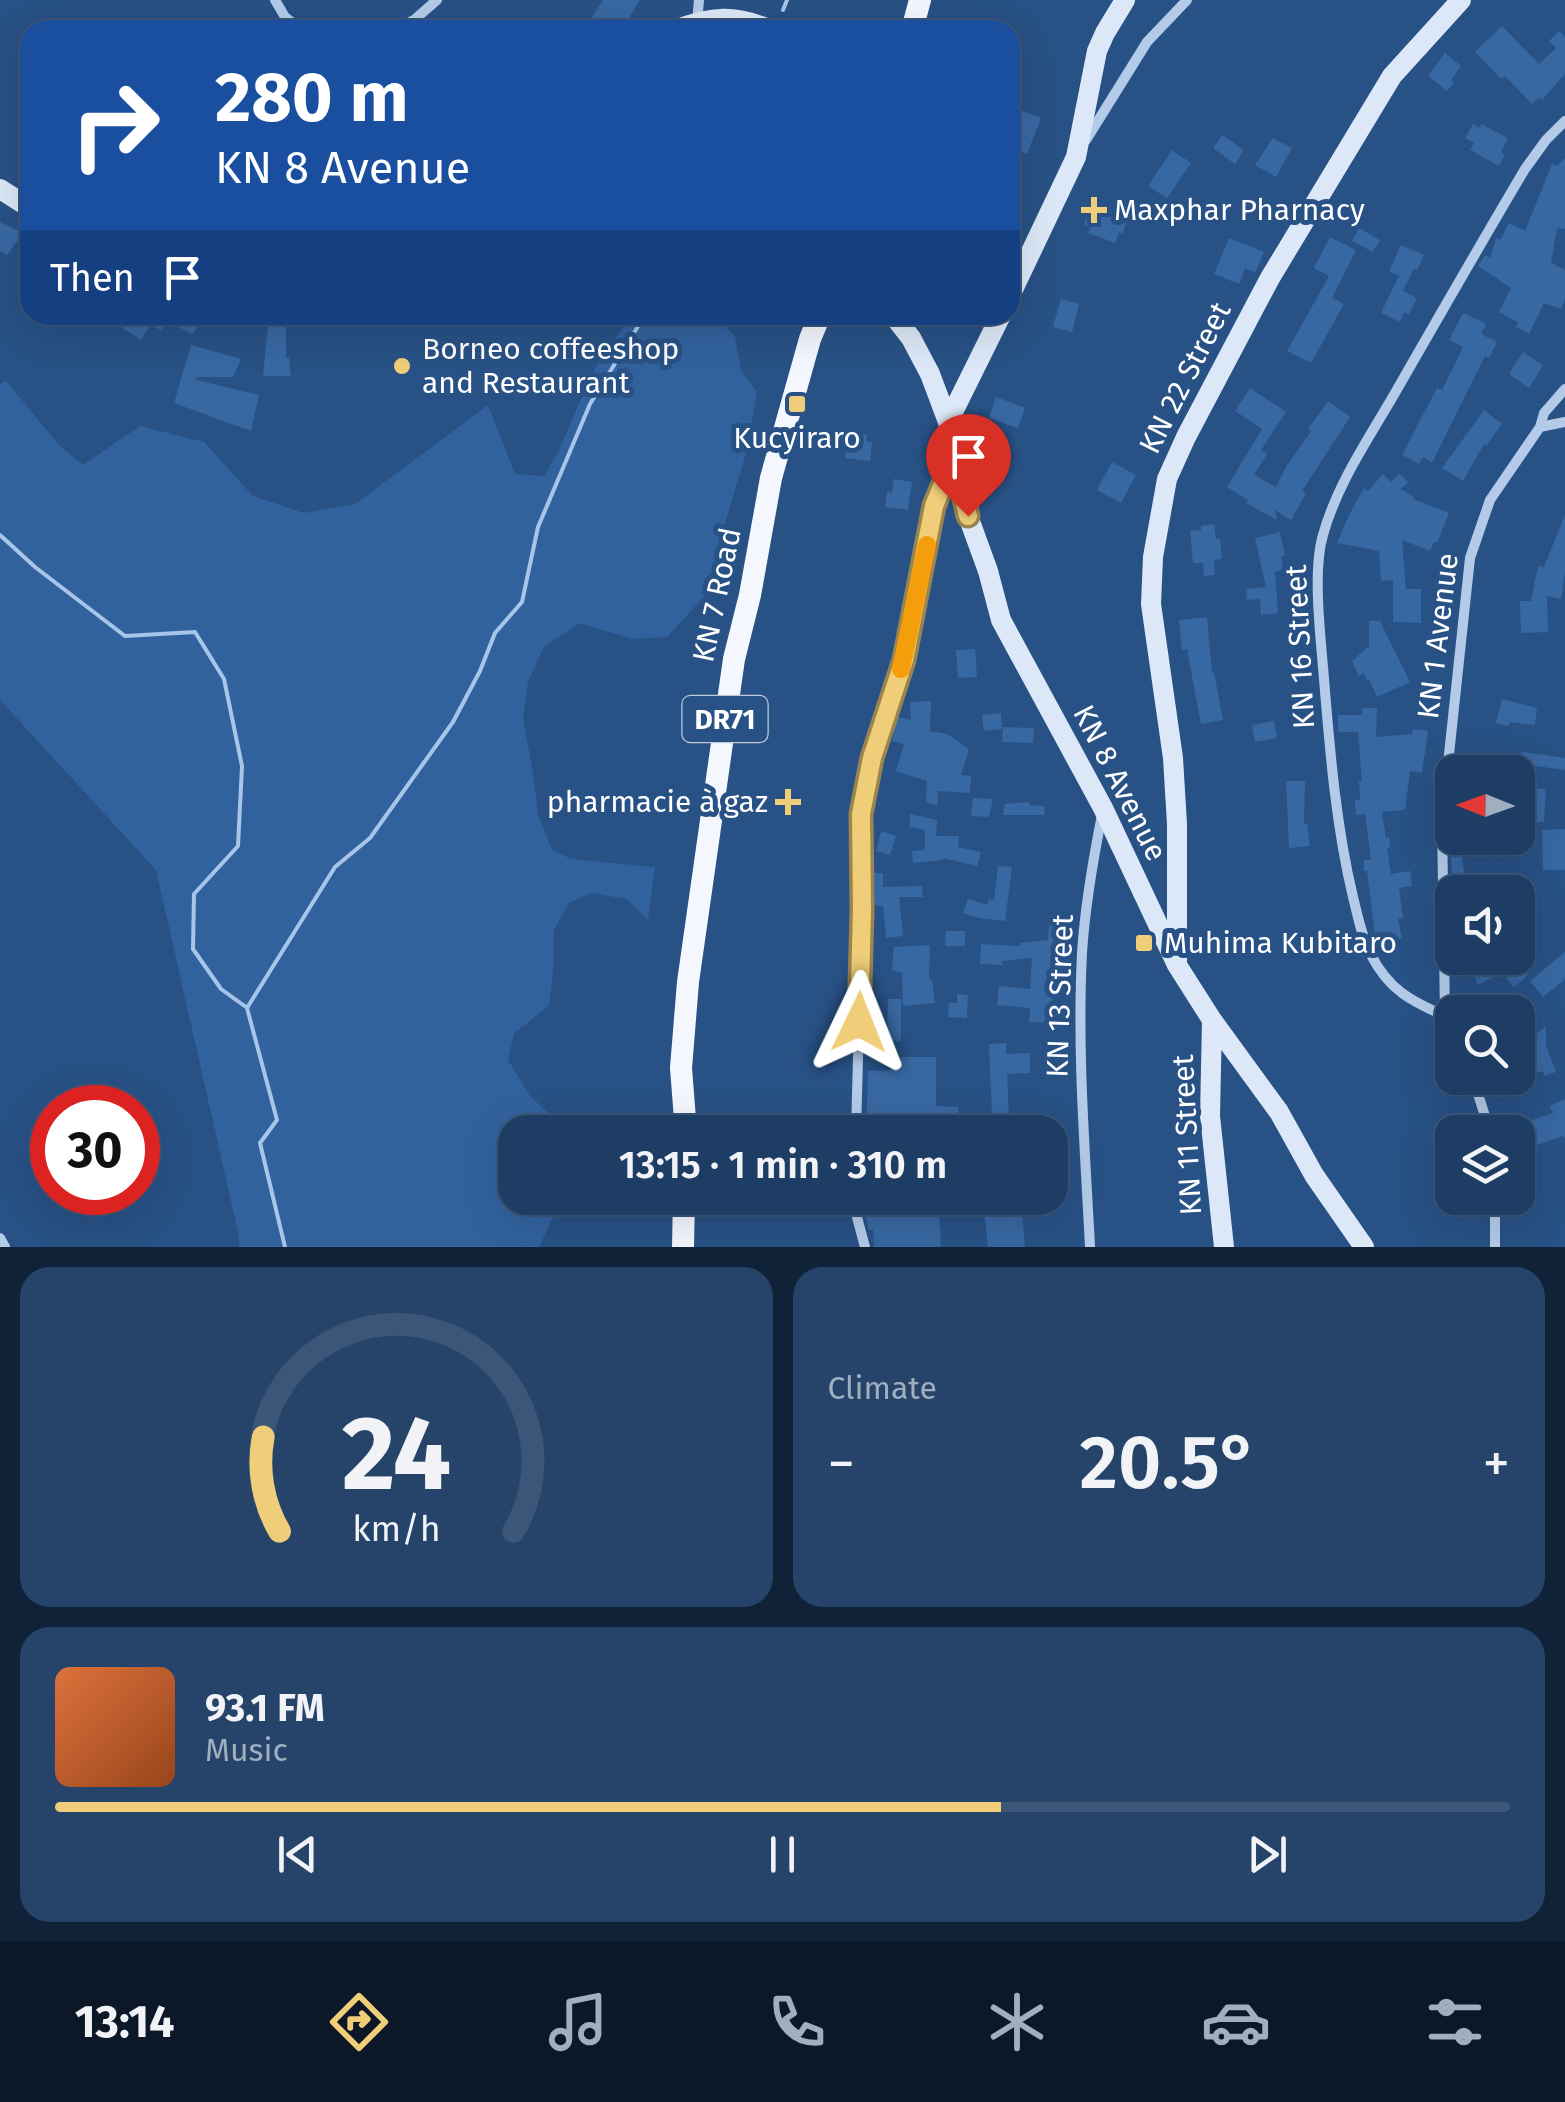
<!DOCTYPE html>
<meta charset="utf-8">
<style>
:root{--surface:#1e3d64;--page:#26446a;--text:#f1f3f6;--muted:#a1aebf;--line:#3c5678;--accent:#efcd79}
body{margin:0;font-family:"Fira Sans",sans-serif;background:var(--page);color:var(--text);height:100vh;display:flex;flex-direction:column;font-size:38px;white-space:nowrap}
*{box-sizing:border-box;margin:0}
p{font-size:32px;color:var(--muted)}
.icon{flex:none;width:55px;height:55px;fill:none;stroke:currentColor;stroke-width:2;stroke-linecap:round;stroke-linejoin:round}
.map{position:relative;height:1247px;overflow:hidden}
.panel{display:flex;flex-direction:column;gap:20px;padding:20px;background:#102237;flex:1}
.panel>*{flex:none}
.top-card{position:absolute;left:20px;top:20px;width:1000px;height:305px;border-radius:30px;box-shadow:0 10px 40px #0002,0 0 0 2px var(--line);background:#1a4fa0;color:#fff;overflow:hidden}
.needle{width:65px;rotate:271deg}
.buttons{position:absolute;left:1435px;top:755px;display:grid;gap:20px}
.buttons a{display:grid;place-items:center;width:100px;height:100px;border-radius:20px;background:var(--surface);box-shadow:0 10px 40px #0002,0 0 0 2px var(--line);font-size:50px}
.speed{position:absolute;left:30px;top:1085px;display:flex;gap:20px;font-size:50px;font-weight:700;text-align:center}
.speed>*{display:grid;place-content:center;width:130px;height:130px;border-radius:50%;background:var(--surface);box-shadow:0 10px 40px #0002,0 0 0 2px var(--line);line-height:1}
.speed .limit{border:15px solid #d22;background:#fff;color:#111}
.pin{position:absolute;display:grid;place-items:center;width:85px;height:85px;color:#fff;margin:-102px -42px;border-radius:50% 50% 50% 0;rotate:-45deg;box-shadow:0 0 10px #0007}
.pin .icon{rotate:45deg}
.me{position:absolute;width:110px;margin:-55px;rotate:2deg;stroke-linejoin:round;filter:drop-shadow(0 0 8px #0008)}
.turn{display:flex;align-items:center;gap:35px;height:210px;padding:0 30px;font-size:45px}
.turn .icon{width:130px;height:130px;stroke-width:2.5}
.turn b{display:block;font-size:70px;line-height:85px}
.then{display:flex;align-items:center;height:95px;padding:0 30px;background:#0003;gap:20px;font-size:38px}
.big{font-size:75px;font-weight:600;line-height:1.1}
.panel .widget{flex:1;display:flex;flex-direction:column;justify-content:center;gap:15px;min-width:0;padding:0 35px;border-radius:30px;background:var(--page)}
.panel .dial{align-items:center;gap:0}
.dial svg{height:260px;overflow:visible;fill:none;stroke:var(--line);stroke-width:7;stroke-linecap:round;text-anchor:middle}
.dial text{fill:var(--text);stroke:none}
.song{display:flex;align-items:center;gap:30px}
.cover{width:120px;height:120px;border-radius:15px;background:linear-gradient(135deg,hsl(20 70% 55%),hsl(20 70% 35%))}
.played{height:10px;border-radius:5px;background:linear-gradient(90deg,var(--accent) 65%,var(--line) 65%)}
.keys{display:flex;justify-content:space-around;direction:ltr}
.heat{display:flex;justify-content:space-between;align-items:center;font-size:55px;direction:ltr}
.panel .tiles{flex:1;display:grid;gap:20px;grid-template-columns:1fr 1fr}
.widget:last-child{grid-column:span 2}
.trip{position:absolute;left:498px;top:1115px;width:570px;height:100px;border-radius:30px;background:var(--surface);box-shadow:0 10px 40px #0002,0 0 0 2px var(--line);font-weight:600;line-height:100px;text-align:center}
.dock{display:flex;height:160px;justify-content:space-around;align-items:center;background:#0c1828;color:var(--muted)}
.dock .icon{width:70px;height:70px}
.dock .selected{color:var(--accent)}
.dock b{font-size:45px;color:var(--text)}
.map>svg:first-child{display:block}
.green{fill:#32629d}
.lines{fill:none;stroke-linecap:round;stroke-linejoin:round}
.stream{stroke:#a7c5e8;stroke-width:4}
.building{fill:#3868a2}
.street{stroke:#b3cbe8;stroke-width:10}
.secondary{stroke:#dce8f7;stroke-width:20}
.primary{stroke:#f4f8fe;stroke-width:22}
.route-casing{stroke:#9b854f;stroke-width:25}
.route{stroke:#efcd79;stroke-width:18}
.slow{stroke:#f59e0b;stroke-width:18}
.poi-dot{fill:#efcd79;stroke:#285185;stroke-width:4}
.labels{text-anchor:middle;stroke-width:10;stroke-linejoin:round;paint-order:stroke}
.shield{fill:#285185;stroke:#becbda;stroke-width:2.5}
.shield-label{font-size:28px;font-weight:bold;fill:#fff}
.poi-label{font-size:30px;fill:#fff;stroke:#285185;text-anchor:start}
.street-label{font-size:30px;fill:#fff;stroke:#285185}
</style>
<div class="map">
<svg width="1565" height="1247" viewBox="0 0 1565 1247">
<rect width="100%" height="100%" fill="#285185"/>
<path class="green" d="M631,315h82l22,21 6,35 16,21 -10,58 -29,96 -4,40 -47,51 -35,2 -53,-16 -35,24 -16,35 -5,37 10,53 5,43 14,35 19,9 84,8 -7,53 -21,-21 -36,-6 -22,10 -15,27 -1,43 -4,33 -35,27 -6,27 22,36 39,36h-54v66h41l2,9 -19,40h-300l-1,-15 -82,-362 -156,-170v-316l6,-3 53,64 24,20 57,-39 64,16 49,54 51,17 51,-9 133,-99 27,69 29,2 15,-26 33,-77z"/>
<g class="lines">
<path class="stream" d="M783,10l4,-10
M0,535l35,32 90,69 70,-4 29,47 18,87 -4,80 -44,48 -1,55 28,40 25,18
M285,1247l-25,-104 17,-23 -30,-112 88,-141 35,-29 83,-116 27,-51 15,-38 27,-31 16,-75 25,-59 27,-64 55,-89"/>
</g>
<path class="building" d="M603,0h37l-19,30h-37z
M1502,26l37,38 17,-16 -7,-7 10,-10 6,6v37l-23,26 -2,-3 -8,7 -27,-28 -4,3 -26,-27z
M1445,53l16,13 -10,14 3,2 -7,9 -19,-15z
M1010,106l31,12 -14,36 -17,-7z
M1473,124l7,4 1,-4 27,14 -7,14 4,3 -6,11 -29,-16 4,-7 -9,-5z
M1222,135l22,15 -9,14 -22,-16z
M1273,138l19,10 -16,29 -21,-12z
M1172,150l19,13 -24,35 -19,-12z
M1565,158v71l-8,-1 -6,35 14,7v29l-4,10 -17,-6 -15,31 -13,-7 2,-5 -19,-10 12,-24 -33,-22 7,-11 5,3 6,-20 4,2 9,-17 16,8 27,-67 5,2z
M1098,205l31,11 -7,18 -3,-2 -4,11 -27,-10 3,-6 -7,-2 5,-14 6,2z
M0,222l23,11 -16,22 -7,-4z
M1359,228l21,12 -7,12 -21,-11z
M1330,237l26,13 -24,48 12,6 -33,59 -24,-12 42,-75 -15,-8z
M1229,238l35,14 -9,21 -10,-5 -6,16 -25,-10z
M1401,245l23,10 -7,15 -3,-2 -11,23 14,7 -8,16 -5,-2 -4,10 -19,-9 18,-37 -10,-5z
M1061,299l18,5 -7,28 -19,-5z
M1463,313l23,11 -5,10 16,8 -8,16 -4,-2 -53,107 -9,-6 -4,7 -17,-9 35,-67 5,2 21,-43 -14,-7z
M103,315h102l-12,19 -28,-13 -3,9 -12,-4 -9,14z
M268,325l18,1v32h3l2,18h-28z
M191,345l50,14 -8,18h-37v3l63,15 -8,36 -77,-28z
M1523,352l20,13 -14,23 -20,-14z
M1250,388l36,24 -25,38 6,4 -13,21 22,12 11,-22 24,-34 -3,-2 20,-28 22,16 -48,74 4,2 -15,27 -16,-10 2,10 -31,-17 2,-3 -21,-13 35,-58 -27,-18z
M996,397l29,11 -7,20 -29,-10z
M1484,410l18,14 -16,22 -2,-2 -21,37 -21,-13z
M848,432l19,3 -1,6 6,1 -2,19 -25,-3z
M1112,462l24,13 -15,28 -24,-13z
M1399,473l9,9 -7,7 13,8 -1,2 36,14 -12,30 -3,-1 -4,9 -28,-11 4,49h15v34l-28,-1v-42l-12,1 -2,-30 -42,-8 12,-28 15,-27 4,3 15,-17 8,8z
M894,479l18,3 -4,28 -23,-3 2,-15 5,1z
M1565,515v57l-4,27 -14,-3 1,36 -27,1 -1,-32h11l7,-35 6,1z
M1214,524l2,15h4l2,20 -8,1 1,15 -11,1 -1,-13h-10l-3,-32 11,-1v-4z
M1280,532l5,24h-4l3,14 -9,2 3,41 -17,2 -1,-16 -13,1 -1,-11 20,-2 -11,-49z
M1207,617l5,55h2l9,48 -22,4 -14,-75 -5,1 -3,-30z
M1369,621h11l30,61 -33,15 -8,-18 -2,1 -3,-7 -5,3 -7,-15 17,-15z
M975,649l2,28 -19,1 -2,-28z
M1502,699l35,9 -2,17 -25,-3 -1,4 -13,-3z
M931,701l-1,30 17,3 22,15 -8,26 10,1 -1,17 -32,-2 -1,15 -11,-4 1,-21 -31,-10 8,-27 -12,-3 5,-24 14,3 -1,-18z
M1362,708h15l-1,29 36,-3 1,-5 15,2 -6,42 -12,-2 -5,39 -23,2 4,26 3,-1 1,11h-3l4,26 19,-3 2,15 -13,2 4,30 -5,1 4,19 -26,6 -9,-73h-3v-11h7l-6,-46 -9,1 -1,-15h5l-1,-19h3l-4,-49h-20v-17h24z
M1001,713l1,16 -18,2 -2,-16z
M1274,721l3,17 -22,4 -3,-17z
M1003,727l31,1 -1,15 -31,-1z
M1522,752l43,6v12l-45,-6z
M1286,781h19l-1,43 3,-1 3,23 -21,2z
M1521,788l25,1 -2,33 -26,-1z
M973,798l20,1 -4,18 -18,-1z
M1030,802l-1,3 16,1 -1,9h-41l2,-11z
M910,814l27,6 -1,16h23l-1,11 23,5 -4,14 -34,-8v2l-30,3 -1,-12 13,-1v-20l-15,-3z
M1565,829v41h-22l-1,-40z
M881,831l15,5 -6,19 -14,-4z
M1461,851l4,27 19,-3 3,17h-35l-1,-40z
M998,866l14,1 -7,54 -26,-3 -16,-5 5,-14 20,6v-6l6,1z
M872,873h11v14l39,-1 1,11h-24l4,39 -17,2 -3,-32 -10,-1z
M1520,891l12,46 -14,5v-50z
M1049,923h17l-2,40 -6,-1 -2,23h-3l-1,38 -23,-1 1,-14 -33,-3 2,-19 31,3 2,-31 -30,3v4l-22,-1 1,-20 39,2v-3l28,-3z
M946,931h19v15h-20z
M930,945l-1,34 3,1 3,23 -32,3 -1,-34 -10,-1 2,-24z
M1565,952v27l-22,18 -13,-16z
M1505,958h9l14,17 -14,12 -12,-14 -24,12 -5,-12 14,-7 2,5z
M957,994l11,1 -1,23 -19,-1 1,-14h8z
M1473,995l9,17h-23l-4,-8z
M888,999h13v42l-14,-1z
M1546,1026v19l10,27 -11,4 -2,-5 -7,2 -18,-23z
M1006,1043v11l24,-1v20l-23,1 2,44h-17l-3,-74z
M900,1057h36v49l22,1v25h-92l2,-61 33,-1z
M1565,1099v40l-2,-3 -29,10 -1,-4 -12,5 -7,-21 39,-13 -3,-7z
M864,1198h74l3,49h-67l-1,-18 -4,1 -5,-21z
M960,1198h61l4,49h-37l-4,-35 -23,1z"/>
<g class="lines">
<path class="street" d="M275,0l10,17 16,13
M697,22l2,-22
M395,30l19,-10 23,-20
M1086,140l61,-98 40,-42
M1540,427l25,-5
M1445,1016c-34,-15 -56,-26 -74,-61 -9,-17 -13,-38 -18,-58 -17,-71 -23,-145 -29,-218 -3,-40 -12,-107 -1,-144 14,-51 46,-97 72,-142 43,-75 86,-150 130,-224l21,-29 19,-19
M1452,1033l-7,-17 -3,-196 28,-262 20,-58 50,-73 4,-14 21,-24
M1473,1078l17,54
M856,1132l6,-222 -1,-96 12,-56 32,-98 29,-153 18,-45
M855,1198l-1,8 11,41
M1495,1198v49
M0,1238l5,9
M1090,1247c-5,-98 -13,-196 -8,-294 3,-47 11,-93 20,-138"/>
<path class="secondary" d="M675,30c36,-14 60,-16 96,0
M0,189l30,19
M1010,296l66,-139 21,-106 8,-18 20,-33
M893,315l18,23 19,36 18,48 20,94 20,55 13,49 102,188 74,157 35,55 67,92 35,63 50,72
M948,422l53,-107
M1177,965v-141l-4,-66 -22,-154 2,-47 14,-78 19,-42 84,-159 122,-202 69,-76
M1212,1020l-2,96 14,131"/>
<path class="primary" d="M912,30l8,-30
M686,1132l-5,-64 7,-86 46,-323 16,-64 21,-117 39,-139 10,-24
M683,1247l1,-49"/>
</g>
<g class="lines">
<defs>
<path id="route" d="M859,1022l3,-112 -1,-96 11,-56 32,-98 30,-154 20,-49 14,59"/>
</defs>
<use href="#route" class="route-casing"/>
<use href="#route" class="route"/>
<path class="slow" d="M901,669l26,-124"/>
</g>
<g class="poi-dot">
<path d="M1089 195h10v10h10v10h-10v10h-10v-10h-10v-10h10z"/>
<circle cx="402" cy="366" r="10"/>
<rect x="787" y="394" width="20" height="20" rx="5"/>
<path d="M783 787h10v10h10v10h-10v10h-10v-10h-10v-10h10z"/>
<rect x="1134" y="933" width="20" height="20" rx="5"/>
</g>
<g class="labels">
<rect class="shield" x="682.5" y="696" width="85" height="46" rx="8"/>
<g class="shield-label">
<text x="725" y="729">DR71</text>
</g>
<g class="poi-label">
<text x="1114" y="220">Maxphar Pharnacy</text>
<text x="422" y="359">Borneo coffeeshop<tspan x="422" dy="34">and Restaurant</tspan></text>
<text x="797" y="448" text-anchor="middle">Kucyiraro</text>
<text x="768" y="812" text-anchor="end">pharmacie à gaz</text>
<text x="1164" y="953">Muhima Kubitaro</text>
</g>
<g class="street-label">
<text transform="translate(1185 378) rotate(-63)" y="10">KN 22 Street</text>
<text transform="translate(717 595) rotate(-78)" y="10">KN 7 Road</text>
<text transform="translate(1438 636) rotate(-83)" y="10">KN 1 Avenue</text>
<text transform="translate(1300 647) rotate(-93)" y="10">KN 16 Street</text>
<text transform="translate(1120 783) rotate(63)" y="10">KN 8 Avenue</text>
<text transform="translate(1060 996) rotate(-88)" y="10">KN 13 Street</text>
<text transform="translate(1187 1135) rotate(-93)" y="10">KN 11 Street</text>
</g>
</g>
</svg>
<div class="buttons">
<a><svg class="needle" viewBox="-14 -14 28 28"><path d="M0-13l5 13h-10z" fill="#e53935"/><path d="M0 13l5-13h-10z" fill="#a1aebf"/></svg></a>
<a><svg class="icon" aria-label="sound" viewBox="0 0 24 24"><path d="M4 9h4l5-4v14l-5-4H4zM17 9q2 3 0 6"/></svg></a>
<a><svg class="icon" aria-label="search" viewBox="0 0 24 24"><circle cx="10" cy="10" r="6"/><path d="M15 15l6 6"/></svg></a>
<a><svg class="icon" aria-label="layers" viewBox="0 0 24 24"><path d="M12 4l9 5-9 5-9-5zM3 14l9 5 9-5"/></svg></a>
</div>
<div class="speed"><div class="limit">30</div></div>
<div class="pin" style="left:968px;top:516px;background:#d93025"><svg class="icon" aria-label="arrive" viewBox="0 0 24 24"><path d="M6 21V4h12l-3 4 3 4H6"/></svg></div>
<svg class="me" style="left:859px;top:1022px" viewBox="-20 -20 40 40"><path d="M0-17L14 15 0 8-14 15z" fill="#efcd79" stroke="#fff" stroke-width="4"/></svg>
<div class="trip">13:15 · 1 min · 310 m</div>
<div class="top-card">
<div class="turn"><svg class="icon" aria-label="right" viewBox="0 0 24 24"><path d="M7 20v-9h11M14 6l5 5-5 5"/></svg><div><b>280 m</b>KN 8 Avenue</div></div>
<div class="then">Then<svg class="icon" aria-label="arrive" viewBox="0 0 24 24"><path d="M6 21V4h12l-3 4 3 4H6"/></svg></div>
</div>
</div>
<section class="panel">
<div class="tiles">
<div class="widget dial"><svg viewBox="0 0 100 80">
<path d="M14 69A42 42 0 1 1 86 69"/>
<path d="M14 69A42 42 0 0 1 9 40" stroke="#efcd79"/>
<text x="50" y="56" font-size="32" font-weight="700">24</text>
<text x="50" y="72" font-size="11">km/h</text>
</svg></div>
<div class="widget"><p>Climate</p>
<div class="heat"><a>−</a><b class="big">20.5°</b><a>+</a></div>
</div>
<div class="widget">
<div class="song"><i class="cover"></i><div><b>93.1 FM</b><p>Music</p></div></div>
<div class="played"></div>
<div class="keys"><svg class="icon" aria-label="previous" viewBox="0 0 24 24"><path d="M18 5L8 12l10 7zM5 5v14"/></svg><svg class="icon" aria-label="pause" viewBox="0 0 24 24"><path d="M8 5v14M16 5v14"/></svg><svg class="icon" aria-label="next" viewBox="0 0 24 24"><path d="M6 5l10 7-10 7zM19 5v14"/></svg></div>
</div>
</div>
</section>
<nav class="dock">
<b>13:14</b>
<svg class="icon selected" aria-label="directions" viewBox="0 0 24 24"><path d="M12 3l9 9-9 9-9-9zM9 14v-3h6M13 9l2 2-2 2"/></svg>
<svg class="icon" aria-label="music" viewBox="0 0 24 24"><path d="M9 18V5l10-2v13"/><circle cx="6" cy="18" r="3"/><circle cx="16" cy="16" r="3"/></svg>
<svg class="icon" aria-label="phone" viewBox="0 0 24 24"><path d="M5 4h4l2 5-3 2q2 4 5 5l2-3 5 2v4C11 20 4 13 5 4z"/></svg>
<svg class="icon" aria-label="climate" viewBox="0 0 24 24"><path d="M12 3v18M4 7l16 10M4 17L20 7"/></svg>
<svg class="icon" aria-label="car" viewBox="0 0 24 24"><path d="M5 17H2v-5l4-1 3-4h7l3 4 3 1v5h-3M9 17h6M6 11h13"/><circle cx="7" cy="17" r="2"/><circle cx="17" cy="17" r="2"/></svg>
<svg class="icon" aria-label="filters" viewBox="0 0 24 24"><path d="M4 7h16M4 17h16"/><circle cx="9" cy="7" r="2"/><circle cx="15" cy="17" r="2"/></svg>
</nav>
